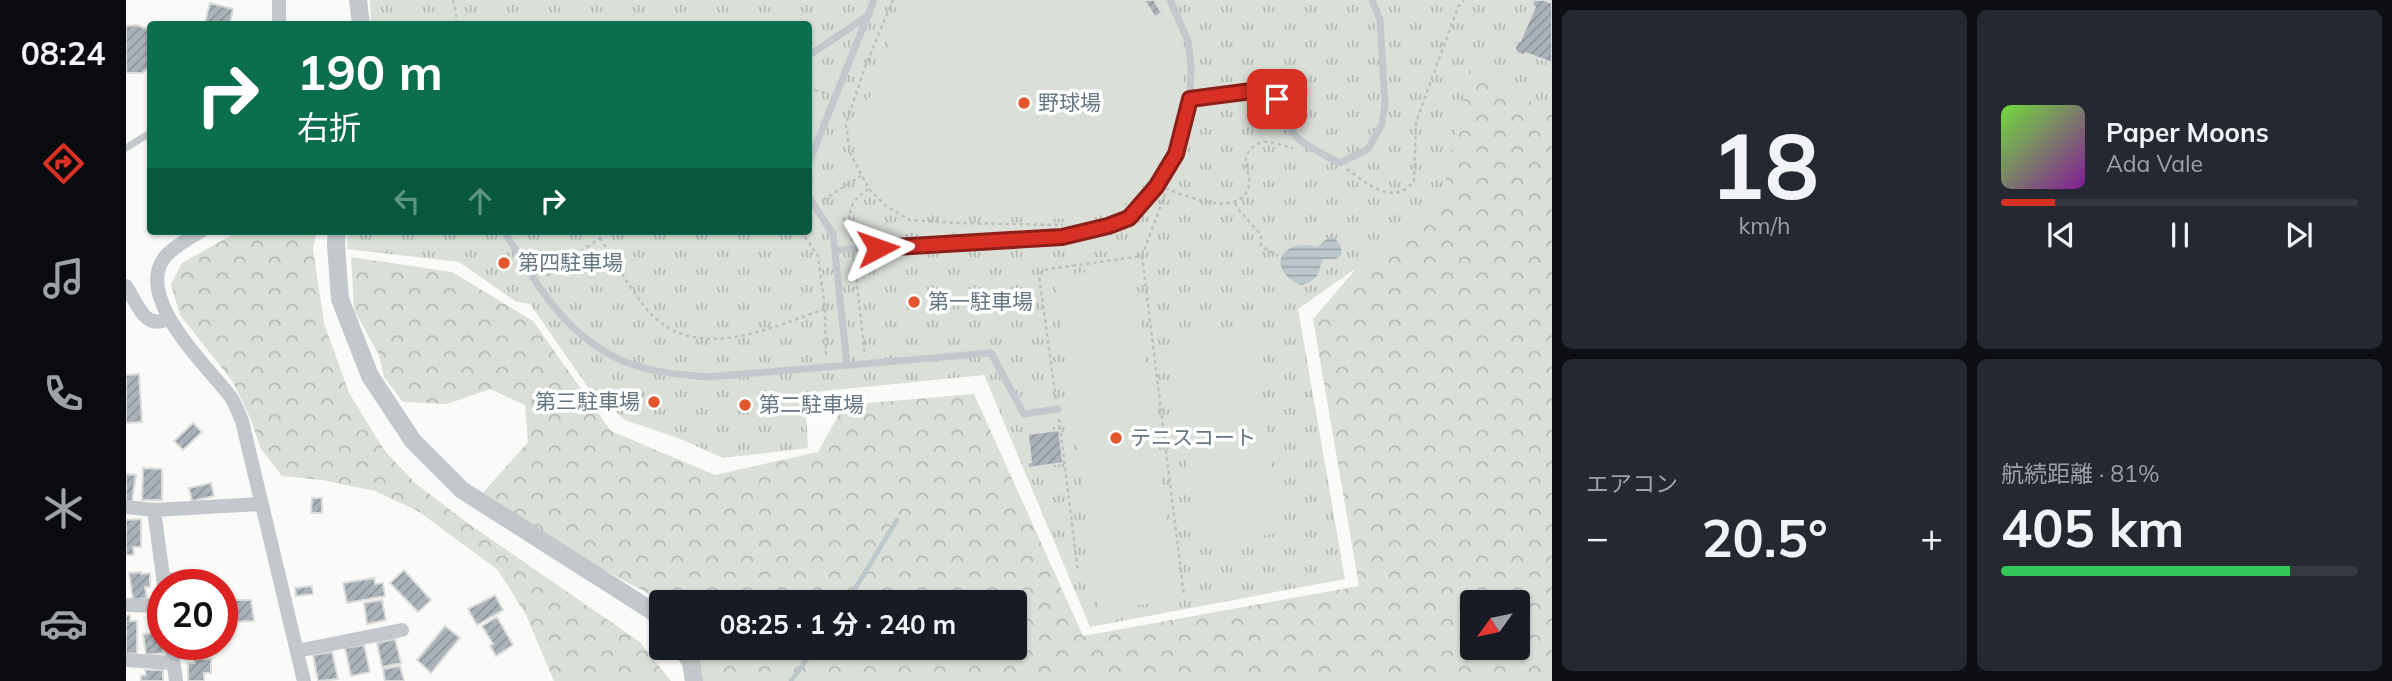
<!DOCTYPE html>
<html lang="ja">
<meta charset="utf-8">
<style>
:root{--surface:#171b24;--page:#242831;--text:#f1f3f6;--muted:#9ea1a6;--line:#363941;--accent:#d93025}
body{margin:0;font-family:Mulish,"Noto Sans JP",sans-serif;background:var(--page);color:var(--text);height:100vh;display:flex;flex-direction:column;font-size:26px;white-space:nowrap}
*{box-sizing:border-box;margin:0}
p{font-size:23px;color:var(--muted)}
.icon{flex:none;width:38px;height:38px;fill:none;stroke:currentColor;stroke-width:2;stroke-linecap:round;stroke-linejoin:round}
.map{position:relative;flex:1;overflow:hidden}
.drawer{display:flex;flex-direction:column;gap:10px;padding:10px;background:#0d0f14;width:840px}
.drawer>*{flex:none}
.guide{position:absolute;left:21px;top:21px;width:665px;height:214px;border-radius:7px;box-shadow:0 2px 5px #0004;background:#0b6e4f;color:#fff;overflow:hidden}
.needle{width:46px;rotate:237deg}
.buttons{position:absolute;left:1334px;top:590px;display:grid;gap:14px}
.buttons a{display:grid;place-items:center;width:70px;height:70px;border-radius:7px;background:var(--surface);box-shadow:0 2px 5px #0004;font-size:35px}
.speed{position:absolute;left:21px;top:569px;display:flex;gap:14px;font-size:35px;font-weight:700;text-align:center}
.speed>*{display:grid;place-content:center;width:91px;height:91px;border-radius:50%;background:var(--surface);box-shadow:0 2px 5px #0004;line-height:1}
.speed .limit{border:10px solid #d22;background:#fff;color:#111}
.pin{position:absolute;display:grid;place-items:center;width:60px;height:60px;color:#fff;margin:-30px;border-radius:14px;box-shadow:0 4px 10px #0006}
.me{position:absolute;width:77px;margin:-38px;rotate:86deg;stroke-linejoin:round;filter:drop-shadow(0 0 5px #0008)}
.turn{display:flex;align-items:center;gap:24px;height:147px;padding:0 35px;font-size:32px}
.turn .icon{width:91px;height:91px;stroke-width:2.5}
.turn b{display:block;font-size:49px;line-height:60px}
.lanes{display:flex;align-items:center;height:66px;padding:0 35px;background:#0003;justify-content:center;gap:35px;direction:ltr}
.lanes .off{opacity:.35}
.big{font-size:52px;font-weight:700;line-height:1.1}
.drawer .tile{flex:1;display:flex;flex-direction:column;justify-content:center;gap:10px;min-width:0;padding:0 24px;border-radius:10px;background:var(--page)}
.drawer .dial{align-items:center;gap:0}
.dial b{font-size:91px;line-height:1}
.song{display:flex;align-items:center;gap:21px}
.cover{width:84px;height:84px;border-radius:10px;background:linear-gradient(135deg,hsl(100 70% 55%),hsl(290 70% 35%))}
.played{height:7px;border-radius:4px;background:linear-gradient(90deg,var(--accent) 15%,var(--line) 15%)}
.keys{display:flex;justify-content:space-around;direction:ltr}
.heat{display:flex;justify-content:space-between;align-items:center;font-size:38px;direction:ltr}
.charge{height:10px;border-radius:5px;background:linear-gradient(90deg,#34c759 81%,var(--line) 0)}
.drawer .tiles{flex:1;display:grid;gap:10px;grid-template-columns:repeat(2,1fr)}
.trip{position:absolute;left:523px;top:590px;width:378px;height:70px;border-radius:7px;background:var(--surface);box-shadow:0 2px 5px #0004;font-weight:700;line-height:70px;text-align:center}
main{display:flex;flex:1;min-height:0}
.dock{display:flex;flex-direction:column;width:126px;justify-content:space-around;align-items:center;background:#090b0e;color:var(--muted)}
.dock .icon{width:49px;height:49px}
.dock .active{color:var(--accent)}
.dock b{font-size:32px;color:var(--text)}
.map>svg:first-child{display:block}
.forest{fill:url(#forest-crowns);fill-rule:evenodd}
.park{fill:url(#park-tufts)}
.pitch{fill:#dadfd7}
.water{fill:url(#water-rules)}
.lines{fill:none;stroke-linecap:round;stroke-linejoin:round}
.stream{stroke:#bbc7cb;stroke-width:4.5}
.building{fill:url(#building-hatch);stroke:#dcdcda;stroke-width:2}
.path{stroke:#bbbfc2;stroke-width:2.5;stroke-dasharray:3.5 3.5;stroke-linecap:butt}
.service{stroke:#c3c8cc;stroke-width:7}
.minor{stroke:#c3c8cc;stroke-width:14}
.tertiary{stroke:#c3c8cc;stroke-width:18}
.route-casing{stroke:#8d1f18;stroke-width:18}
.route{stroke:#d93025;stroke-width:12}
.poi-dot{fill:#e4572e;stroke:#fff;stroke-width:2.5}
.labels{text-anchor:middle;stroke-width:7;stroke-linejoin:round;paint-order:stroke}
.poi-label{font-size:21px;fill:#657683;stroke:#fff;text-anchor:start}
</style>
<main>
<nav class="dock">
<b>08:24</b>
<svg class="icon active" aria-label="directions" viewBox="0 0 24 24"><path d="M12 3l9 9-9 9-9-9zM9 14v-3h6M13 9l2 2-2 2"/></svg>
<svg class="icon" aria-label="music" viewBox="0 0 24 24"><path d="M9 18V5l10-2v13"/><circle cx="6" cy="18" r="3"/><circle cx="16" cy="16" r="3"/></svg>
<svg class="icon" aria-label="phone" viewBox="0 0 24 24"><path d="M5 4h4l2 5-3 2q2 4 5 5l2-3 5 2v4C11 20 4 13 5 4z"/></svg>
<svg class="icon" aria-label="climate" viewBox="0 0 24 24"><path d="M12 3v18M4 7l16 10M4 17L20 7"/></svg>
<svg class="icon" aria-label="car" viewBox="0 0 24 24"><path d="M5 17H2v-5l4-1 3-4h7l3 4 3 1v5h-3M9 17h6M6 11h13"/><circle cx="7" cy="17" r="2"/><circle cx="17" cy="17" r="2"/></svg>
</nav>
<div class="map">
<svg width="1426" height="681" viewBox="0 0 1426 681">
<defs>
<pattern id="forest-crowns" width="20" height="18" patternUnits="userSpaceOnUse" patternTransform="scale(1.75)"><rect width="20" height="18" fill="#dadfd7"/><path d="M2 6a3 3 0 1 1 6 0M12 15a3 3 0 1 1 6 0" fill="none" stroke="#b4b9b4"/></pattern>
<pattern id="park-tufts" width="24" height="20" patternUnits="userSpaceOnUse" patternTransform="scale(1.75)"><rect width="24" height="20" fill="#dadfd7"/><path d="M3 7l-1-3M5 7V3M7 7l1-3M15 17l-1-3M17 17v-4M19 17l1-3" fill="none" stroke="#b4b9b4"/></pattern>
<pattern id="water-rules" width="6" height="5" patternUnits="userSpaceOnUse" patternTransform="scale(1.75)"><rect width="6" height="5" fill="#bbc7cb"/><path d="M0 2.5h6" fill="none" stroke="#9ca6aa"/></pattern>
<pattern id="building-hatch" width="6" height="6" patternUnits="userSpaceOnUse" patternTransform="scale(1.75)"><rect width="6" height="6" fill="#aab3b9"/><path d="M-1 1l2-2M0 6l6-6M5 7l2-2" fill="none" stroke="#8e969c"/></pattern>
</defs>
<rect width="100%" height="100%" fill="#fafaf8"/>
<path class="forest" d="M1344,17l82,79v585h-850l-10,-33h323v-46h-353l-1,5 -8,-11 -90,-48 -82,-53 47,-53 -3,-37 -35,-16 -43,15 -44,-2 -19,-25 -5,-22 -25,-45 -3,-53 101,15 81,49 78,110 104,44 103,-23 26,-47 130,-11 109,242 276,-50 -46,-267 42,-49 -30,-100zM1346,602h45v46h-45z
M113,231h78l-4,18 11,74 25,70 35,57 31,33 51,39 174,120 31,39h-117l-28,-66 -28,-45 -80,-59 -43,-20 -53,-11 -40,-4 -21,-27 -10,-29 -18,-38 -53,-67 -9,-31 11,-21z"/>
<path class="park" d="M244,0h1182v115l-82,-49 -31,144 -141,99 47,270 -255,48 -106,-252 -179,18 3,55 -85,10 -45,-20 -53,-18 -38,-34 -57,-82 -15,-3 -56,-39 -112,-13 1,-18h460v-207h-437z"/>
<path class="pitch" d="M779,0h257l19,42 2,44 -5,35 -13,32 -21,31 -20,21 -36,15 -180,-7 -24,-14 -24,-38 -4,-26z
M1008,266l42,334 -78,10 -43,-334z
M1126,324l28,209 -82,11 -28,-210z"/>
<path class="water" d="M1204,236c8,4 13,10 11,19l-5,4h-13c-6,15 -2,19 -21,26 -36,-13 -24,-48 15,-38z"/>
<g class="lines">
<path class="stream" d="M721,602l50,-82
M665,681l24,-33"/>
</g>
<path class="building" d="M1018,0h10l8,13 -7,4z
M1408,0h10l8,3v60l-26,-10 -3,2 -6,-2 -2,-5 3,-7h2l15,-34 -3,-2z
M84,3l23,6 -3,15 -25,-2z
M11,25l13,5v37l-8,6h-13l-3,-1v-46z
M13,374l3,48 -16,1v-48z
M67,423l9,9 -19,18 -9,-9z
M933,430l4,33 -35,5v-5l3,-1 -3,-28z
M17,468l19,1v31h-20z
M0,474l10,1 -4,26h-6z
M85,483l3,13 -22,5 -3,-13z
M186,498h10v15h-11z
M15,519v28h-8l1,8h-8v-35z
M278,570l27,30 -13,12 -28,-29z
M15,572v2l9,-1v14h-5l2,11 -14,2 -4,-27z
M248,578l1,6 8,-1 2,13 -38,7 -4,-20z
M186,586l1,8 -17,2 -1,-8z
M369,595l8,15 -26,15 -9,-16z
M96,600h29l3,21 -32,1z
M256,600l4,20 -19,4 -3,-21z
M4,615v6h7v32l-11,1v-38z
M371,617l16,28 -17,11 -6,-10 3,-2 -11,-18z
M319,626l15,12 -29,35 -14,-13z
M28,633v2l8,-1 2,19 -18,2 -3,-21z
M269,639l6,24 -19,4 -5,-24z
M54,644h32v11h-27v-3h-5z
M238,645l6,27 -19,4 -6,-28z
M206,652l6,27 -20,2 -5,-26z
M68,659h17v14h-7v8h-16v-18h6z
M274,666l4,15h-19l-2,-12z
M19,670h18v11h-22v-5l5,-1z"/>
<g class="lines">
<path class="path" d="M327,0l5,24
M767,0l-28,67 -19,57 4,29 19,36 17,17 24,14 47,3 106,2
M682,88l19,6
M1221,169c20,15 47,38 67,12l2,-59 42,-115 6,-7
M697,200l38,-24
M1109,203l4,7 22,25v11l17,10
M675,231l17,25 7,53 1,46
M474,238c14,23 28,47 44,68 47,60 123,23 181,3
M726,241c-3,-27 -7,-35 16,-52
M1016,256l25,-67c22,8 74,30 82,-4 2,-9 -5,-18 -3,-27 2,-9 11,-16 20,-16 8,0 18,4 27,6
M728,258l11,98
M421,276l53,-38 -3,-7
M930,399l-17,-123 4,-6 99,-14 42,340
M933,419l19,153"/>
<path class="service" d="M682,56l61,-41
M1064,99l69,-9c30,4 21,34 41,50 11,9 26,15 39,23l29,-14 14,-25 3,-19 -5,-85 -8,-20
M0,148l24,-15
M682,165l66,-165
M682,196l25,38 14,130
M378,231c34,57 70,119 140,137 21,6 43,7 65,9l282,-24 33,61 34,-5
M709,250l227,-13 46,-11 21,-8 16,-17 31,-47 14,-55 1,-35 -3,-23 -18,-41"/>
<path class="minor" d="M153,24v-24
M75,231c-12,8 -27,15 -36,26 -32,40 42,109 65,139 5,7 8,16 12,25l62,260
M0,286c11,17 19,46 43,32
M0,507l28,3 108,-6
M28,510l10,74
M37,580l40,-2
M0,605l37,1
M45,644l5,37
M171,651l105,-21
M0,660l47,3"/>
<path class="tertiary" d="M232,0l3,24
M211,231l-1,14 4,54 30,77 43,65 49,49 190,121 10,11
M555,648l10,14 3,19"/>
</g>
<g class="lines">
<defs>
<path id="route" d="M752,248l184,-11 46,-11 21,-8 27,-31 20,-33 14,-55 69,-9 11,1 7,8"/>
</defs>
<use href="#route" class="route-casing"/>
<use href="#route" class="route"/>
</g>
<g class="poi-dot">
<circle cx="898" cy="103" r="7"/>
<circle cx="378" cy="263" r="7"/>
<circle cx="788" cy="302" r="7"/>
<circle cx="528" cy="402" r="7"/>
<circle cx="619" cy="405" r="7"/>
<circle cx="990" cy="438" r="7"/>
</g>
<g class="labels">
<g class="poi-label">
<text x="912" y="110">野球場</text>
<text x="392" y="270">第四駐車場</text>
<text x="802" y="309">第一駐車場</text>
<text x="514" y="409" text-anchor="end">第三駐車場</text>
<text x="633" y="412">第二駐車場</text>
<text x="1004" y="445">テニスコート</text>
</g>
</g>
</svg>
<div class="buttons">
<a><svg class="needle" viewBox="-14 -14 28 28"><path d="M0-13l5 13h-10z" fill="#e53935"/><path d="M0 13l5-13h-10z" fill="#9ea1a6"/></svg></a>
</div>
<div class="speed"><div class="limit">20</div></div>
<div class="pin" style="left:1151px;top:99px;background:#d93025"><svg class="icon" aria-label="arrive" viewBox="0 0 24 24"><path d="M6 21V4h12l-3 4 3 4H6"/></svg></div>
<svg class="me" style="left:752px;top:248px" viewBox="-20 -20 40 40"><path d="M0-17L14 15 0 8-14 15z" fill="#d93025" stroke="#fff" stroke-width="4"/></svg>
<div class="trip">08:25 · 1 分 · 240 m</div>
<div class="guide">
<div class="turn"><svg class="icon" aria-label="right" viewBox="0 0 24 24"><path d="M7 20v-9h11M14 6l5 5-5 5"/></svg><div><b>190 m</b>右折</div></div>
<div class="lanes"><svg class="icon off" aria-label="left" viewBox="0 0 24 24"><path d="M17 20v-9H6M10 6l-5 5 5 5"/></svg><svg class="icon off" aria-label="ahead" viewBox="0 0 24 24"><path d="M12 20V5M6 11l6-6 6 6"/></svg><svg class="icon" aria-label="right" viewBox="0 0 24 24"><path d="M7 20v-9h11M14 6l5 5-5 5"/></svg></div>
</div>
</div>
<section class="drawer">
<div class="tiles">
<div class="tile dial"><b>18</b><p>km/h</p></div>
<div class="tile">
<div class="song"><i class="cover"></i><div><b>Paper Moons</b><p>Ada Vale</p></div></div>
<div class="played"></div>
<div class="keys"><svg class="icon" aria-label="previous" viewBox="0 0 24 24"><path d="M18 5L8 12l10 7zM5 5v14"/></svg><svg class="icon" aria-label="pause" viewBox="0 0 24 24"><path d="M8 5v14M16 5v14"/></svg><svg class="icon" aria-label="next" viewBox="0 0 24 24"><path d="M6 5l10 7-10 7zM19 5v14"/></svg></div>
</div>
<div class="tile"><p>エアコン</p>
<div class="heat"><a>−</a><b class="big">20.5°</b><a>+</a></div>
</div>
<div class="tile"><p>航続距離 · 81%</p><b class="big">405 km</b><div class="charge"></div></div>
</div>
</section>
</main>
